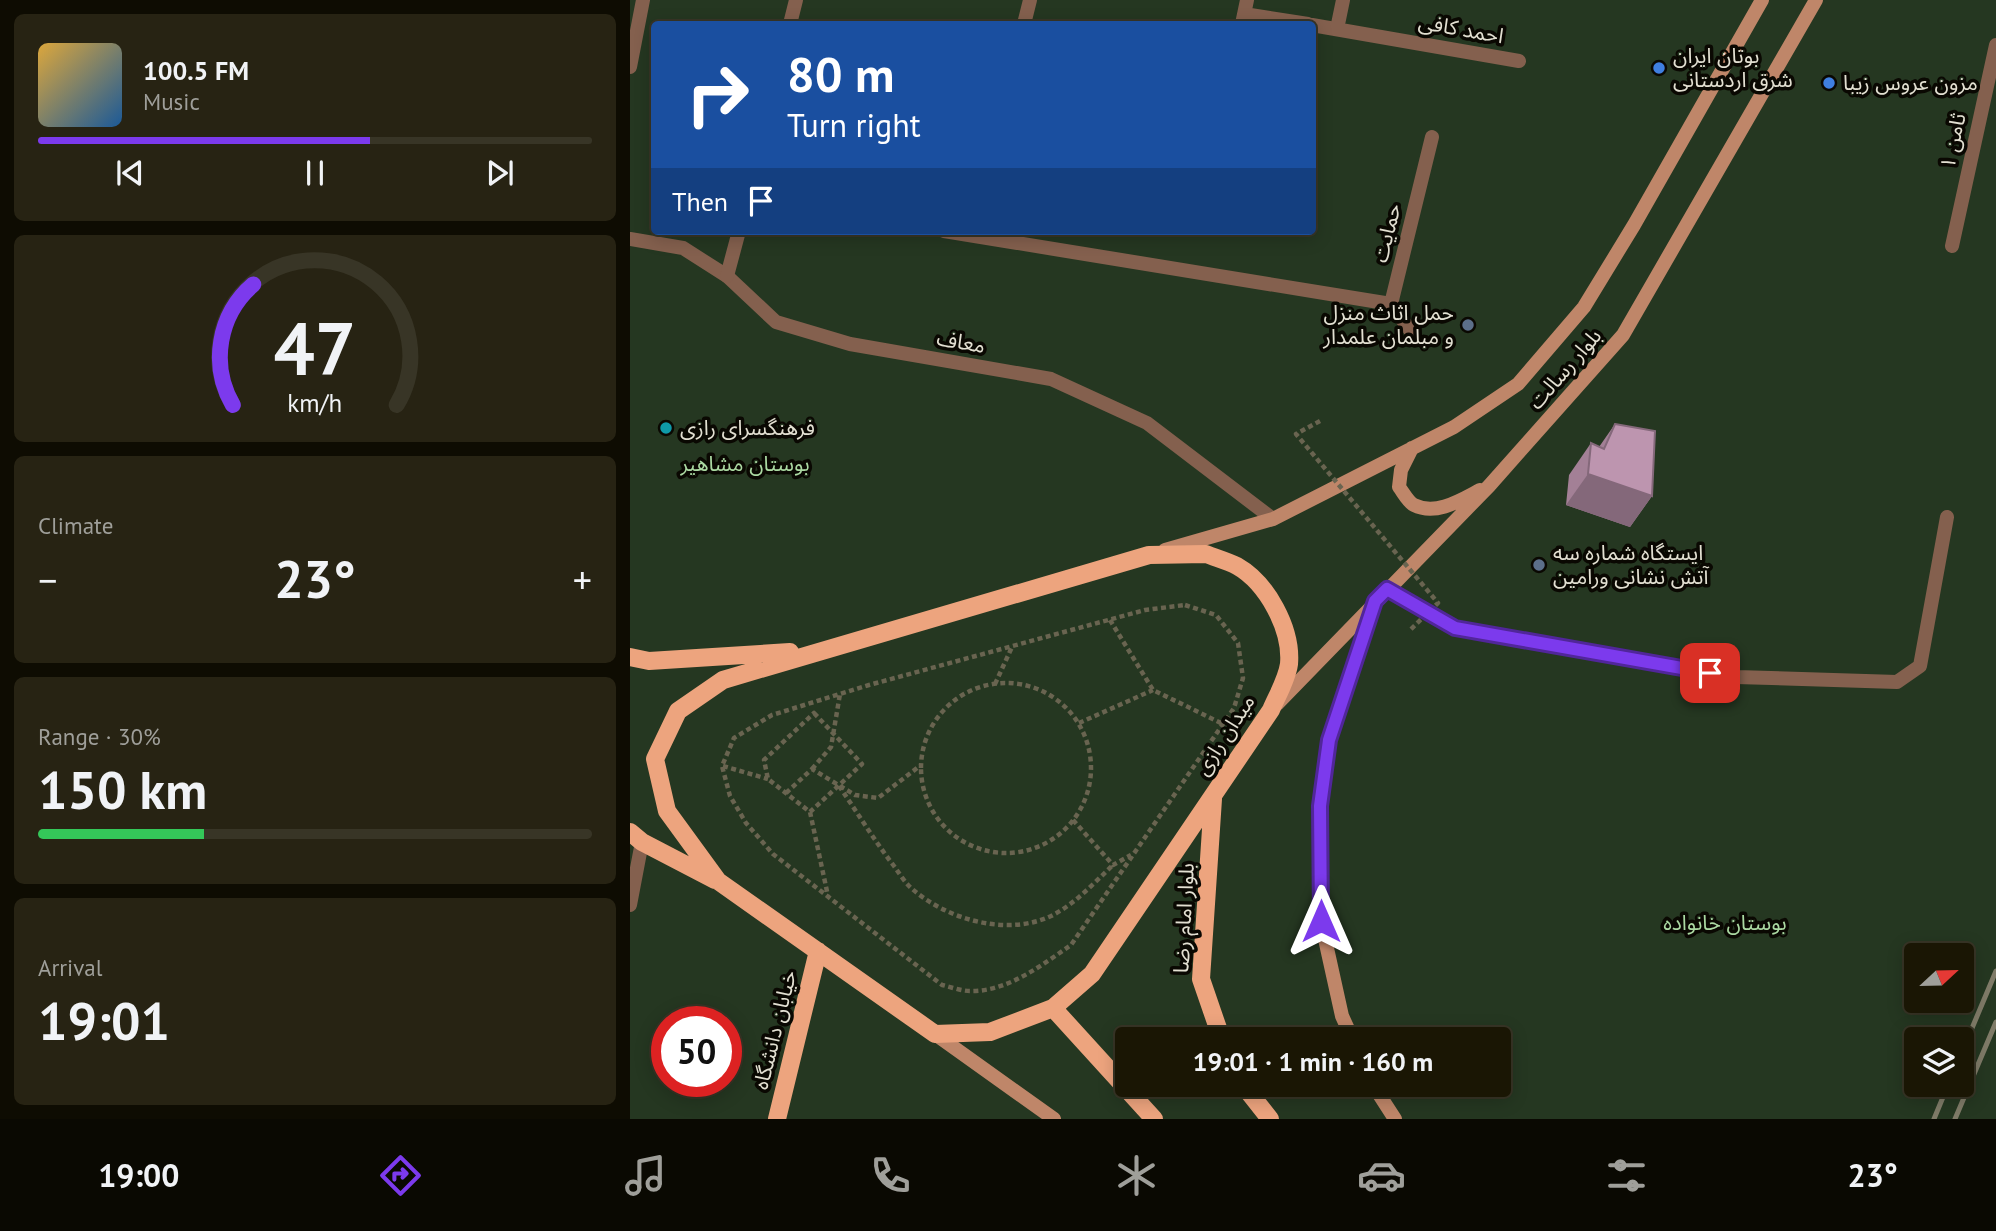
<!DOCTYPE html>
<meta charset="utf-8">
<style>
:root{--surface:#1a1604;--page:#272313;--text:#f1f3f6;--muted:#9f9f9a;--line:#383526;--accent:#7c3aed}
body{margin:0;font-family:"PT Sans","Noto Sans Arabic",sans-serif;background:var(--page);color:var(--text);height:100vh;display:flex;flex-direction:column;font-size:26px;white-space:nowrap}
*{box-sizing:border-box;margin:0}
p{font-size:23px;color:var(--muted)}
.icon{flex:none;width:38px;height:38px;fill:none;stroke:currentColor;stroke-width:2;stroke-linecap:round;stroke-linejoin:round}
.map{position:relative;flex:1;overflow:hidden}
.sheet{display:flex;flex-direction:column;gap:14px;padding:14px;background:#0e0c02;width:630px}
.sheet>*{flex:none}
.banner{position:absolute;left:21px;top:21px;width:665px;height:214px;border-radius:7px;box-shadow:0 4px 18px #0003,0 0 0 2px var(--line);background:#1a4fa0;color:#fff;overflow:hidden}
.needle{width:46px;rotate:68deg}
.controls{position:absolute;left:1274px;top:943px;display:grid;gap:14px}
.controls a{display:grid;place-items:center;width:70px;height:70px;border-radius:7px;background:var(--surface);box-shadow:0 4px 18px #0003,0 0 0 2px var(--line);font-size:35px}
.speed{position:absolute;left:21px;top:1006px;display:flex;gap:14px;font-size:35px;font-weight:700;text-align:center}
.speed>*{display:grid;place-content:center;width:91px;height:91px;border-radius:50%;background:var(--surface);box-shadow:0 4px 18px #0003,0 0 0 2px var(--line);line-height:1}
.speed .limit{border:10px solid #d22;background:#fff;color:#111}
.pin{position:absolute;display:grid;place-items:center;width:60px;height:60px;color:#fff;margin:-30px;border-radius:14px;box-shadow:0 4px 10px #0006}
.me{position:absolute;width:77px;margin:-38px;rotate:0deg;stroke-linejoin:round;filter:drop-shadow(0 0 5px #0008)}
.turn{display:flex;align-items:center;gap:24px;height:147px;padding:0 21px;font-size:32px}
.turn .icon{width:91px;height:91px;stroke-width:2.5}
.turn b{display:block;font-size:49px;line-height:60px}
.then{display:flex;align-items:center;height:66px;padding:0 21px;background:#0003;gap:14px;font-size:26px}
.big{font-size:52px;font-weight:600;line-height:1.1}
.sheet .tile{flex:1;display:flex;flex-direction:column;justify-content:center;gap:10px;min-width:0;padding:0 24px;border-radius:10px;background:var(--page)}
.sheet .dial{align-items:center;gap:0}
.dial svg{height:182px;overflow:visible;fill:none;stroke:var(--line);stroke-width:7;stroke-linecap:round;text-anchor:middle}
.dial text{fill:var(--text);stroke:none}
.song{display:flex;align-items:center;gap:21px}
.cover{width:84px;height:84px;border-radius:10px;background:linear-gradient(135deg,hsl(40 70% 55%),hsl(210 70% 35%))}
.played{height:7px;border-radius:4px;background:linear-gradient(90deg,var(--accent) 60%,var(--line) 60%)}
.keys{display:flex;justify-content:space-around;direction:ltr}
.heat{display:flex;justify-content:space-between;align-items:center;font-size:38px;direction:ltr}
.charge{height:10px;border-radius:5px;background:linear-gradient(90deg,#34c759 30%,var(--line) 0)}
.trip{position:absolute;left:485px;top:1027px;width:396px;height:70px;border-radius:7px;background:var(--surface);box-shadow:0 4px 18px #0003,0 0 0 2px var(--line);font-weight:600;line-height:70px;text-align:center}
.menu{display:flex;height:112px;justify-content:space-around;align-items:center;background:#0a0902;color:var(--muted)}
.menu .icon{width:49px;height:49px}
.menu .current{color:var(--accent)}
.menu b{font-size:32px;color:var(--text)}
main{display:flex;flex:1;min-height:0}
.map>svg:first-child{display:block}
.green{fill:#253721;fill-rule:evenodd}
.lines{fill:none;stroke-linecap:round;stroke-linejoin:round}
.path{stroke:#696450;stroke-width:4.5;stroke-dasharray:5 3.5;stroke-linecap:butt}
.minor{stroke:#84604e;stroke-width:14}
.tertiary{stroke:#84604e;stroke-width:14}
.secondary{stroke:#bf8669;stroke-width:14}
.primary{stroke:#eda47e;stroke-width:18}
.rail{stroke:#7f7b68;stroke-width:5}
.path-bridge{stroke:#696450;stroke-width:4.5;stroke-dasharray:5 3.5;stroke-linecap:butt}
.wall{fill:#a38096}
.shaded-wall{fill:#84687a}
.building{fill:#bd95af;stroke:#84687a;stroke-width:2}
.route-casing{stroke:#51269a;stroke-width:18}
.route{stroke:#7c3aed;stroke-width:12}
.shop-dot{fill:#3f7fe0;stroke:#0a0802;stroke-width:2.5}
.service-dot{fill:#5c6f8a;stroke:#0a0802;stroke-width:2.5}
.culture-dot{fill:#0f9aa8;stroke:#0a0802;stroke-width:2.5}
.labels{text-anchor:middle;stroke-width:7;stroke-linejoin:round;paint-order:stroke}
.street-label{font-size:21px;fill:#e3e0d2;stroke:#0a0802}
.poi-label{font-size:21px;fill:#e3e0d2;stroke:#0a0802;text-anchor:start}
.park-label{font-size:21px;fill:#abd9a2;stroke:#0a0802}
</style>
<main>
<section class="sheet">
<div class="tile">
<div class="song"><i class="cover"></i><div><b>100.5 FM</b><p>Music</p></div></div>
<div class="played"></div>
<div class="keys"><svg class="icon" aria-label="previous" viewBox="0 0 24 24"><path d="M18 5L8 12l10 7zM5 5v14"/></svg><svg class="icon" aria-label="pause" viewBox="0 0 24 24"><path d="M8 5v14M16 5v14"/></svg><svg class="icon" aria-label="next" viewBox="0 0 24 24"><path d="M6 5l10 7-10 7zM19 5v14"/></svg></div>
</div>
<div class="tile dial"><svg viewBox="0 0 100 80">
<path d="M14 69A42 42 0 1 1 86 69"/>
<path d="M14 69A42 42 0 0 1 23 16" stroke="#7c3aed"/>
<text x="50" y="56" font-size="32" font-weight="700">47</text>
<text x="50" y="72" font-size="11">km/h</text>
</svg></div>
<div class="tile"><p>Climate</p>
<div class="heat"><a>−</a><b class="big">23°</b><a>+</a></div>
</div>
<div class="tile"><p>Range · 30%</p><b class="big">150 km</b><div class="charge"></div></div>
<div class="tile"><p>Arrival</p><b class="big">19:01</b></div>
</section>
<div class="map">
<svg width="1366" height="1119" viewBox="0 0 1366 1119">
<rect width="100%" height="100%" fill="#231d06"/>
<path class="green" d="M0,0h1366v1119h-1366zM24,24h658v207h-658zM1286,956h46v45h-46zM37,1022h59v60h-59zM497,1040h371v45h-371zM1286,1040h46v45h-46z"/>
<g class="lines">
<path class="path" d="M555,605l31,10 22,28 5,35 -9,30 -163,237c-29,20 -64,47 -101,46 -9,0 -19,-4 -28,-6l-169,-131 -27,-31 -16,-27 -8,-30 12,-28 38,-23 97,-30 276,-75z
M480,620l43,70 70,34
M291 768a85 85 0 1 1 170 0a85 85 0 1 1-170 0Z
M365,684l17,-37
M184,713l48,51 -52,48 -42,-33 -4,-19z
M449,723l74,-33
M93,766l45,13
M182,769l19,-22 9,-53
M209,786c18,26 35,54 55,80 5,7 10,15 16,21 35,32 96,50 141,29 24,-12 43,-33 62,-51
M156,793l26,-24 43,26 23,3 43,-33
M180,812l18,84
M443,820l40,45 18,-10"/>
<path class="minor" d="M614,14l64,10
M394,24l6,-24
M612,24l5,-24
M682,25l207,36
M707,29l6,-29
M0,67l13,-67
M314,231l447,73
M0,239l53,9 44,28 49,46 74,22 201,35 96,44 126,96
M1322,246l44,-201
M782,333l-21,-29 41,-167
M757,589l68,39 281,49 161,5 23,-16 27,-149
M0,905l12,-63"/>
<path class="tertiary" d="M160,24l6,-24
M97,276l12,-45"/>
<path class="secondary" d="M782,448l-11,22 -2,17c4,5 9,15 15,18 22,11 47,-5 66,-15
M535,550l108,-31 181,-92 64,-43 66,-77 50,-82 128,-225
M647,704l212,-218 134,-151 193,-335
M305,1034l119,85
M723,1040l-11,-24 -21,-95 -1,-115 9,-66 45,-135
M743,1085l22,34"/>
<path class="primary" d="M576,554c10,4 21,7 31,12 30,17 55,63 52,98 -2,15 -12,32 -18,46l-179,264 -39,34 -63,24 -55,2 -217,-153 -51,-70 -12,-52 23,-48 45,-31 426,-125z
M0,657l19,4 141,-9
M583,799l-12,180 21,61
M0,832l12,10 73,38
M423,1008l101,111
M613,1085l27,34
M147,1119l41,-168"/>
<path class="rail" d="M1332,1052l34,-81
M1304,1119l14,-34
M1325,1119l41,-97"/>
<path class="path-bridge" d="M690,421l-24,13 142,169 -29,28"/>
</g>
<path class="wall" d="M985,424l37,72 -22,31 -64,-22 3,-30 22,-32 8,4z"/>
<path class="shaded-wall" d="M958,474l64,22 -22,31 -64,-22z"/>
<path class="building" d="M985,424l40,7 -3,65 -64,-22 3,-31 13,6z"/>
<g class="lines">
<defs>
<path id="route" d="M691,921l-1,-115 9,-66 46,-139 12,-12 68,39 255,45"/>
</defs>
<use href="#route" class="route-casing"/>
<use href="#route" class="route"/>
</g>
<g class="shop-dot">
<circle cx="1029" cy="68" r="7"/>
<circle cx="1199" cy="83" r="7"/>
</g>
<g class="service-dot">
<circle cx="838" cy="325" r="7"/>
<circle cx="909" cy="565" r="7"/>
</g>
<circle class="culture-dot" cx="36" cy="428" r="7"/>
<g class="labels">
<g class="street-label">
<text transform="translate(831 29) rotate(10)" y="7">احمد کافی</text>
<text transform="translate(1323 141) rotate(-78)" y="7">ثامن ۱</text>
<text transform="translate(757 233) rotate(-76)" y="7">حمایت</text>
<text transform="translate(331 342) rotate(10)" y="7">معاف</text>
<text transform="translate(935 369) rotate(-49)" y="7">بلوار رسالت</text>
<text transform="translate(595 735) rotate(-57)" y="7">میدان رازی</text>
<text transform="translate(554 918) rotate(-87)" y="7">بلوار امام رضا</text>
<text transform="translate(145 1030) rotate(-76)" y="7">خیابان دانشگاه</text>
</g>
<g class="poi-label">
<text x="1043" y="63">بوتان ایران<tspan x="1043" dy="24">شرق اردستانی</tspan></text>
<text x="1213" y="90">مزون عروس زیبا</text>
<text x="824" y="320" text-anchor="end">حمل اثاث منزل<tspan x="824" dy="24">و مبلمان علمدار</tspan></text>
<text x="50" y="435">فرهنگسرای رازی</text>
<text x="923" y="560">ایستگاه شماره سه<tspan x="923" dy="24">آتش نشانی ورامین</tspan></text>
</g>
<g class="park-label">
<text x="115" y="471">بوستان مشاهیر</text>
<text x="1095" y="930">بوستان خانواده</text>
</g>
</g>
</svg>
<div class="controls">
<a><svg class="needle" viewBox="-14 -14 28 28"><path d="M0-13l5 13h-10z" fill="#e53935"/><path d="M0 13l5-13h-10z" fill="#9f9f9a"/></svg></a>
<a><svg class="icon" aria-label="layers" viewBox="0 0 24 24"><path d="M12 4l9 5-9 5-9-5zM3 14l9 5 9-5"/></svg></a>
</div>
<div class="speed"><div class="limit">50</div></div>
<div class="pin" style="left:1080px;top:673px;background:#d93025"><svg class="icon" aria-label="arrive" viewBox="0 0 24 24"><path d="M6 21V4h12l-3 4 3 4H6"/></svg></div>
<svg class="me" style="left:691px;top:921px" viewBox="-20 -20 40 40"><path d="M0-17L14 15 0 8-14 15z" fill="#7c3aed" stroke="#fff" stroke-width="4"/></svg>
<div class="trip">19:01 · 1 min · 160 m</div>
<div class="banner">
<div class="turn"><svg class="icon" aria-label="right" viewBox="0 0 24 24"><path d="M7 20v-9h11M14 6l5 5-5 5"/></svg><div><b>80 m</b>Turn right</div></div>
<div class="then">Then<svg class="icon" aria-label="arrive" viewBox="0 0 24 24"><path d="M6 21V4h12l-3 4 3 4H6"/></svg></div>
</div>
</div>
</main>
<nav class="menu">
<b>19:00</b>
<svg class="icon current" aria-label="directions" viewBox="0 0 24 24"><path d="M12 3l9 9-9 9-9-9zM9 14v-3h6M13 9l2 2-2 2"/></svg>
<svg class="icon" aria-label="music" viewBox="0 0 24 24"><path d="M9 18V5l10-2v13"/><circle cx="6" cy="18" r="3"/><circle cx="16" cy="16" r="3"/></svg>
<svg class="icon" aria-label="phone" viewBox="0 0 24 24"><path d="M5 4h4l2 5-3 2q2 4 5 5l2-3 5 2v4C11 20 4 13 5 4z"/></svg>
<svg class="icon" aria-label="climate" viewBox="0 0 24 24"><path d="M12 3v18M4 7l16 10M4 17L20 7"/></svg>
<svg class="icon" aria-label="car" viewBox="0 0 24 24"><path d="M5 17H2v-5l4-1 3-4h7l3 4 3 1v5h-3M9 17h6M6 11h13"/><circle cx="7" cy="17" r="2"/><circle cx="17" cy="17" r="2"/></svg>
<svg class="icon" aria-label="filters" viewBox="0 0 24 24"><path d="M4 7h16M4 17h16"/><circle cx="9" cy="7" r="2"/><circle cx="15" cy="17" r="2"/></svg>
<b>23°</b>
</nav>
